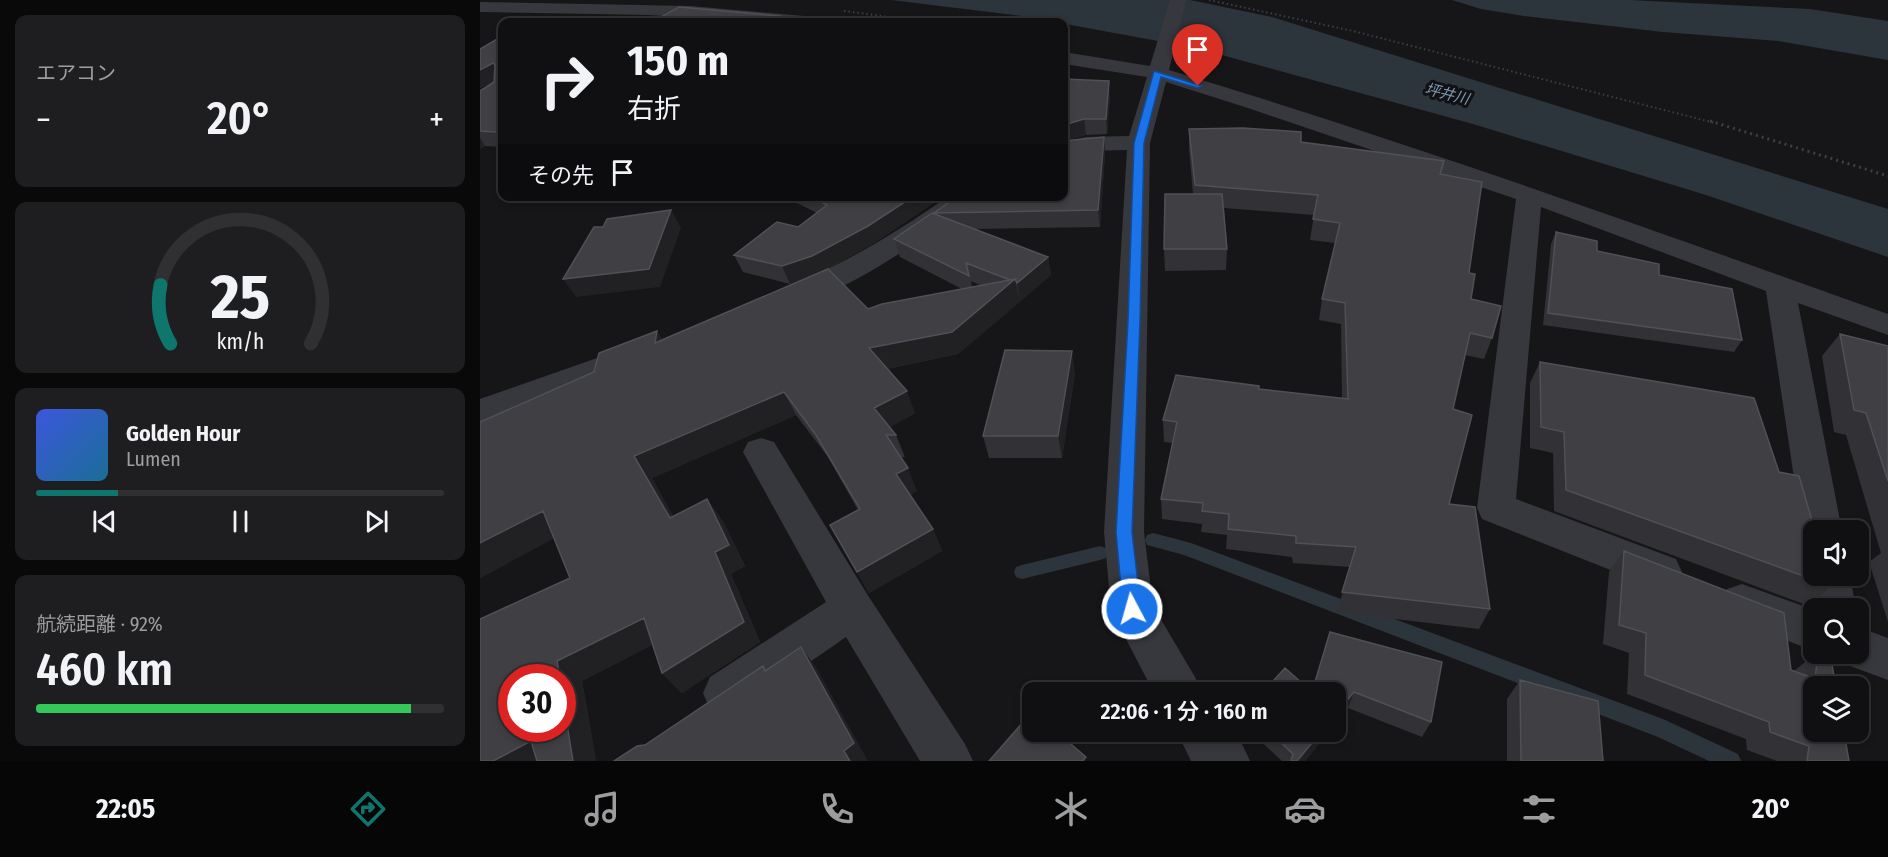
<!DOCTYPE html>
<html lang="ja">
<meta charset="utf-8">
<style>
:root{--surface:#101012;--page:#1e1e20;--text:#f1f3f6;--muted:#9c9d9f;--line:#303032;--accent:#0f766e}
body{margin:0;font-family:"Fira Sans Condensed","Noto Sans JP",sans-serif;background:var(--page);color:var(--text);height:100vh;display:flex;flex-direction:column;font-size:22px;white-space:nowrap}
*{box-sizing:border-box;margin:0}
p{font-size:20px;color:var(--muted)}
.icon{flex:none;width:33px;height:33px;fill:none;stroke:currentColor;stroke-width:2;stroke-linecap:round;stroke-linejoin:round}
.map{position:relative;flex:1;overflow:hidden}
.side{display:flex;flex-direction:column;gap:15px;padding:15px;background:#09090a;width:480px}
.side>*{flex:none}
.guide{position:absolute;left:18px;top:18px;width:570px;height:183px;border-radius:12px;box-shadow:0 3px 9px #0003,0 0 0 2px var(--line);background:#101012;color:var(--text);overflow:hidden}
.controls{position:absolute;left:1323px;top:520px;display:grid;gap:12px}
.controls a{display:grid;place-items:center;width:66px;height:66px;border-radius:12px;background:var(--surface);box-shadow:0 3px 9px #0003,0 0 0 2px var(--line);font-size:30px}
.speed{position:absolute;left:18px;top:664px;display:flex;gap:12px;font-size:30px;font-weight:700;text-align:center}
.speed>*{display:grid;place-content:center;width:78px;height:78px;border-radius:50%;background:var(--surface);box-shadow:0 3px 9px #0003,0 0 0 2px var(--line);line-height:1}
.speed .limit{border:9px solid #d22;background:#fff;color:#111}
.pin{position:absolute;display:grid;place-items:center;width:51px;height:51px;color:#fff;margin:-62px -26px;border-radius:50% 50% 50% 0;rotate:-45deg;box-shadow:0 0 6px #0007}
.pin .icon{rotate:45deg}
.me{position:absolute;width:66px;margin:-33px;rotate:354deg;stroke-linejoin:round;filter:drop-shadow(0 0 4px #0008)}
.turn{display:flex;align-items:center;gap:21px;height:126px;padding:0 30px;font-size:27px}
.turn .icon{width:78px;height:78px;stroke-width:2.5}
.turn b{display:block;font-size:42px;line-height:51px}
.then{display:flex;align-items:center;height:57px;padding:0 30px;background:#0003;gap:12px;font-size:22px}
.big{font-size:45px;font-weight:600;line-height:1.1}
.side .widget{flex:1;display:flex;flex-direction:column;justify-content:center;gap:9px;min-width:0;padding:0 21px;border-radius:12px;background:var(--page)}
.side .dial{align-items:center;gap:0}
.dial svg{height:156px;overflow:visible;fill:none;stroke:var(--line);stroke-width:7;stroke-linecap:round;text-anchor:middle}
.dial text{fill:var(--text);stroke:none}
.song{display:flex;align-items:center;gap:18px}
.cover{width:72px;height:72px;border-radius:9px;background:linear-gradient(135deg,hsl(230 70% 55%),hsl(200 70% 35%))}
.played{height:6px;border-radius:3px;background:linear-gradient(90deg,var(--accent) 20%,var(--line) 20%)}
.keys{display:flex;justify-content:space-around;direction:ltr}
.heat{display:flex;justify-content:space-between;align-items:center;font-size:33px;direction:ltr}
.charge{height:9px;border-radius:4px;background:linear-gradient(90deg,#34c759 92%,var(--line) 0)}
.trip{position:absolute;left:542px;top:682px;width:324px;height:60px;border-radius:12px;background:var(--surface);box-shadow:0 3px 9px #0003,0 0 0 2px var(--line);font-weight:600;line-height:60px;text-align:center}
.tabs{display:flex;height:96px;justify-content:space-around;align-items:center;background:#060607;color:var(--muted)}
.tabs .icon{width:42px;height:42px}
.tabs .selected{color:var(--accent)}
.tabs b{font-size:27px;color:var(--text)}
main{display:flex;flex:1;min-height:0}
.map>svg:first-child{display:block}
.water{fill:#2c353c}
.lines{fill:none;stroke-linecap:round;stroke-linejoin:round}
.stream{fill:#2c353c;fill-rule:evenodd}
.path-far1{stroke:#3d3f44;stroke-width:2;stroke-dasharray:1.5 3;stroke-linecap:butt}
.path{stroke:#3d3f44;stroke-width:3;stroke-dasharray:2 4;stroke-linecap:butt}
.minor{fill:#37383d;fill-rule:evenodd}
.wall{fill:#323236;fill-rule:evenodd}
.shaded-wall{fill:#212124}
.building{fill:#3f3f44;stroke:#4f5156;stroke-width:1.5}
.route{fill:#1a73e8;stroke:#114b97;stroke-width:1.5}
.labels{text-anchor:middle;stroke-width:6;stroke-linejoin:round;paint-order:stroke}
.far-water-label{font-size:15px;font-style:italic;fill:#7f9bb3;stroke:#111113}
</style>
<main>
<section class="side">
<div class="widget"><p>エアコン</p>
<div class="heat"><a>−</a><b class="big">20°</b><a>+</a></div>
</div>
<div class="widget dial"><svg viewBox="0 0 100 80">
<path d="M14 69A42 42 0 1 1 86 69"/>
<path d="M14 69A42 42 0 0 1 9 39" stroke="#0f766e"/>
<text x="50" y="56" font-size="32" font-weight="700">25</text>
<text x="50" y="72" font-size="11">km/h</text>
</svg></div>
<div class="widget">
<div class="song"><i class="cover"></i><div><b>Golden Hour</b><p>Lumen</p></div></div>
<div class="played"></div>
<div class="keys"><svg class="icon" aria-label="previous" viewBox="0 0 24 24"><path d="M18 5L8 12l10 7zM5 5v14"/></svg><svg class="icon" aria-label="pause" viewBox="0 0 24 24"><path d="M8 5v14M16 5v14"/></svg><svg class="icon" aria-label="next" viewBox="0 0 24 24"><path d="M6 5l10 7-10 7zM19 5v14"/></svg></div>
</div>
<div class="widget"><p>航続距離 · 92%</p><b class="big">460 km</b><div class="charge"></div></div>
</section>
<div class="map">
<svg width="1408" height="761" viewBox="0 0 1408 761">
<rect width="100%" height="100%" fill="#161618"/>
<path class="water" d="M411,0h299l82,17 616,192v48l-182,-62 -233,-71 -277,-76 -174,-32z
M972,0h178l180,9 78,12v39l-110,-19 -115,-9 -139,-16 -43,-7z"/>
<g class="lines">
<path class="stream" d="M673,533l38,10 472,176 75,35 3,7h-32l-51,-24 -474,-182 -37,-10 -2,-5 2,-5z
M620,546l6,2 2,5 -2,5 -6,2 -78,19 -6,-2 -2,-5 2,-5 6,-2z"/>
<path class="path-far1" d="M729,0l144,31 362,92
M364,11l83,11"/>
<path class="path" d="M1230,121l178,55"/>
<path class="minor" d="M690,0h16l-17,70c242,73 481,159 719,244v21l-90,-32 44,228h-28v14l-6,-2 -6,-12 -36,-240 -225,-84 -25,292 160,60 6,13 -6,13 -15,5 -179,-71 -5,-11 39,-309 -265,-90 -85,-27 -16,61 -6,389 9,74 42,71 7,16h-48l-43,-83 -7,-78 23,-382 -41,1 -22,5v-14l22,-5 43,-1 18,-59 -83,-13v-12l86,14z
M0,2l210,4 125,11 6,1 3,4h-53l-123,-7 -168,-3z
M469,196h29l-3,5c-34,25 -150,110 -188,100l-5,-7 5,-7c58,-23 110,-55 162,-91z
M157,344l11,3 5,8 -5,8 -168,62v-26z
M281,438l13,4 93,152 98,150 8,17h-53l-74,-124 -104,72 -16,7 -16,-7 -7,-16 7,-16 116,-75 -83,-150 5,-10z
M1334,565v11h36l6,33h-42l-6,-33z
M1262,584l72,26v41l-87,-34 -6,-14 6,-14z
M1378,627l30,11v42l-46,-17 -4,-9h20z
M697,732h53l12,12 8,17h-59z"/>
</g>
<path class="wall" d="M22,36v111l-17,-1 -5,3v-58l14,-10 -14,7v-39z
M584,79l46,17 -3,38 -21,1 -22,6 41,12 -5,74 -126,2 74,28 3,18 -93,79 -71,15 28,44 -25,14 6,8 9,22h-4l16,34 -7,4 23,34 9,22 -73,42 -39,-68 28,-15 -30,-53 -32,-42 -144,63 21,38 50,5 22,45 -14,8 29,68 -78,51 -20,-20 -10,-28 -70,36 14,80h-116l90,-183 -16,-40 -74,40v-156l114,-50 68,-33 152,-64 -24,9 -47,-12 -9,-17 64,-28 19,-14 -22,-11 -2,-6h151l-70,47 -52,29 46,37 94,-20 -62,-32 -6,-18 40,-25v-1l130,-17zM491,281l11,5 -10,1z
M709,129l112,13 140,32 28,99 2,26 21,39 -8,21 -19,-4 -12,54 -4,95 41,105 -11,20 -142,-17 13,-45 -57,-4 -1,-6 -66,-8 1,-14 -26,-3 1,-8 -40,-5 -1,-20 12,-56 -9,-1 -1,-22 96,-31 83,9 -1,-74 -22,-4 3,-21 13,-56 -25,-3 4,-25 -90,-7 3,41 -1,21 -61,1 -1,-22 29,-55 -4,-45z
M1076,232l41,19 145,89 -8,12 -191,-27 8,-81z
M1360,334l48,12v276l-19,-60 12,-9 -35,-118 -12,-3 -12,-76z
M1060,362l239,110 52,114 -22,20 -255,-95 -1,-58 -23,-5v-65z
M595,373l-13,85h-73l-6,-22z
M1144,551l167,119 3,1 21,-17h15l19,107h-72l-30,-11 -1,-11 -119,-45 2,-41 -26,-9 6,-72z
M850,632l101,90 -9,15 -74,-29 -13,16v-31h-73l50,-1z
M1040,680l83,81h-96v-62z
M771,732h78l-24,29h-23z"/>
<path class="shaded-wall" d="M300,16l2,6h-11z
M13,63l8,14 -21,11v-18z
M629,81l1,15 -3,38 -1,-15z
M604,119l2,16 -22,6v-16z
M22,128v13l-6,-9z
M624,137l1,16 -5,74 -2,-17z
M0,138l5,8 -5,3z
M434,196h30l-70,47 -55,30 -29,11 -8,-18z
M191,210l10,18 -21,59 -84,10 -13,-18z
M568,257l3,18 -31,27 -3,-19z
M535,279l5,23 -62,52 -81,17 -8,-23z
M177,331l15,23 -17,-11z
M592,351l3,22 -13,85 -4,-22z
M427,391l8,22 -32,18 -9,-23z
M304,392l12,23 -144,63 35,62 -17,-22 -36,-62z
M428,468l9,23 -11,6 -10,-23z
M227,499l16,22 22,45 -14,8 29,68 -78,51 -20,-20 53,-121z
M63,511l21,22 -84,45v-35z
M453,529l9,22 -73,42 -12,-21z
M164,618l20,21 -82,42 14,80h-23l-11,-67v-16h-2l-3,-17z
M321,647l15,20 52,94h-18l-6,-10z
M874,692l-6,16 -13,16v-9z
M841,732h8l-24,29h-8z
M51,741l23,20h-61z"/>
<path class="building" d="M199,7l101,9 -9,6h-119z
M22,36v92l-6,4 -16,-1v-40l14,-9 1,-17 -2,-2 -13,7v-21z
M584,79l45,2 -3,38h-22l-20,6z
M763,128l58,4v10l143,19 -4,13 42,8 -13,91 6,1 -4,25 30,7 -9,32 -22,-5 -17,76 19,6 -23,89 26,3 15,102 -148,-17 14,-45 -60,-4v-7l-68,-7 1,-15 -27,-3 1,-8 -42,-4 16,-77 -14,-2 13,-45 83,11v3l89,10 -3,-96 -23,-4 18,-76 -27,-4 5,-24 -123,-10 -6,-56z
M624,137l-6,73 -164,3 24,-17h106v-55z
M685,194h57l5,55h-63z
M330,196h104l-46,30 -56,30 -30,10 -48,-11 43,-33 21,5 29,-22z
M191,210l-22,59 -86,10 31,-52h9l4,-8z
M452,213l116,44 -31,26 -2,-4 -5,1 -44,-17 3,13 -75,-37z
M1076,232l41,9v10l62,13v11l73,14 10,51 -194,-27z
M348,269l40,40 14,-5 133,-25 -63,53 -83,16 38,43 -33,17 22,27h-10l22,33 -12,6 37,55 -76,43 -27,-47 30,-16 -44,-74 -32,-43 -150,64 36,62 37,-19 22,46 -14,7 29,70 -82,51 -18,-55 -87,43 3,17h-48v51h50v-35l11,67h-36l-6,-20 -38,20h-13v-142l90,-41 -27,-67 -63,32v-121l114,-50 5,-19 58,-22 -2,12z
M1360,334l48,12v135l-22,-68 -12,-3z
M525,350l67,1 -14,85h-75z
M1060,362l214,36 25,74 20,4 16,55h-1v45h14l3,10 -265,-96 -2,-58 -23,-5z
M1144,551l160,62 7,57 24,9 3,-25h12l6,33h-22v45h30l5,29h-42l2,-15 -39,-14 -1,-10 -124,-47 1,-42 -27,-8z
M850,632l112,30 -11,60 -77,-30 -19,23v-22h-73l23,-25 27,24z
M321,647l53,96 -10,8 6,10h-236l23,-15 8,-1 118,-79 2,5z
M1040,680l78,21 5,60h-82z
M552,712v20h25l29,25 -3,4h-94z
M790,732h51l-24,29h-6l2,-7z"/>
<path class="route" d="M674,71l48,15 -4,2 -37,-11 -17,66 -4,178 -8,211 9,77 -3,6 -6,3 -6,-3 -3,-6 -7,-77 12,-211 6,-178z"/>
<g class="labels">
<g class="far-water-label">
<text transform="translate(967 94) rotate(14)" y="5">坪井川</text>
</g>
</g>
</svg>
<div class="controls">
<a><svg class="icon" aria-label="sound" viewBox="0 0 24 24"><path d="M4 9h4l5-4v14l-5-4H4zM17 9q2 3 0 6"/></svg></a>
<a><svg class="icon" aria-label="search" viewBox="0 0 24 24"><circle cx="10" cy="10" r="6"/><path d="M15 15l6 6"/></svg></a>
<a><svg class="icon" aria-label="layers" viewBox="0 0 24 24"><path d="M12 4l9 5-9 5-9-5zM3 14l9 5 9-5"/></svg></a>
</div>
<div class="speed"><div class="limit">30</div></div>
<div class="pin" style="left:718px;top:86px;background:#d93025"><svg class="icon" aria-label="arrive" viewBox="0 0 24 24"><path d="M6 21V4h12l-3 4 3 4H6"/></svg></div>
<svg class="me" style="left:652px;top:609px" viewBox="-20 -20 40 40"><circle r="17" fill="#1a73e8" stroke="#fff" stroke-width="3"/><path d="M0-11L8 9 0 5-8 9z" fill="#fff"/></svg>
<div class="trip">22:06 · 1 分 · 160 m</div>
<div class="guide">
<div class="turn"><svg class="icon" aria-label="right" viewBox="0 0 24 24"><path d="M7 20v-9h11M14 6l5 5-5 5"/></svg><div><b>150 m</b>右折</div></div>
<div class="then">その先<svg class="icon" aria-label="arrive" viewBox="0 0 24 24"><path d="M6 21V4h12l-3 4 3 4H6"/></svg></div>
</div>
</div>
</main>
<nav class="tabs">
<b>22:05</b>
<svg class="icon selected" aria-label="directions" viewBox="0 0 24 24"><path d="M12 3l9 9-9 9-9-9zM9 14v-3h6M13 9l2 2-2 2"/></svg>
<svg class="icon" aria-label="music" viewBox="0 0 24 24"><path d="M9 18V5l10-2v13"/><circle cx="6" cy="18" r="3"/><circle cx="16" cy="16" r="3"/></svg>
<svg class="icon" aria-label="phone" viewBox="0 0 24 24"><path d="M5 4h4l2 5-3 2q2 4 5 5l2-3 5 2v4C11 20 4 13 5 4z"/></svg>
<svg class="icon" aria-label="climate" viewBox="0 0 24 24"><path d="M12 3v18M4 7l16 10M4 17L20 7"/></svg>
<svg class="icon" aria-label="car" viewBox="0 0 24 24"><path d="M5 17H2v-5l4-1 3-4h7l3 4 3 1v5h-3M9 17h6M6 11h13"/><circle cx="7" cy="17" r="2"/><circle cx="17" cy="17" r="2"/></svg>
<svg class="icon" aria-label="filters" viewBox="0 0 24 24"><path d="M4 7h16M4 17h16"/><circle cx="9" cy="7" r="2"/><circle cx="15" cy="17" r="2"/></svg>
<b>20°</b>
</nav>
